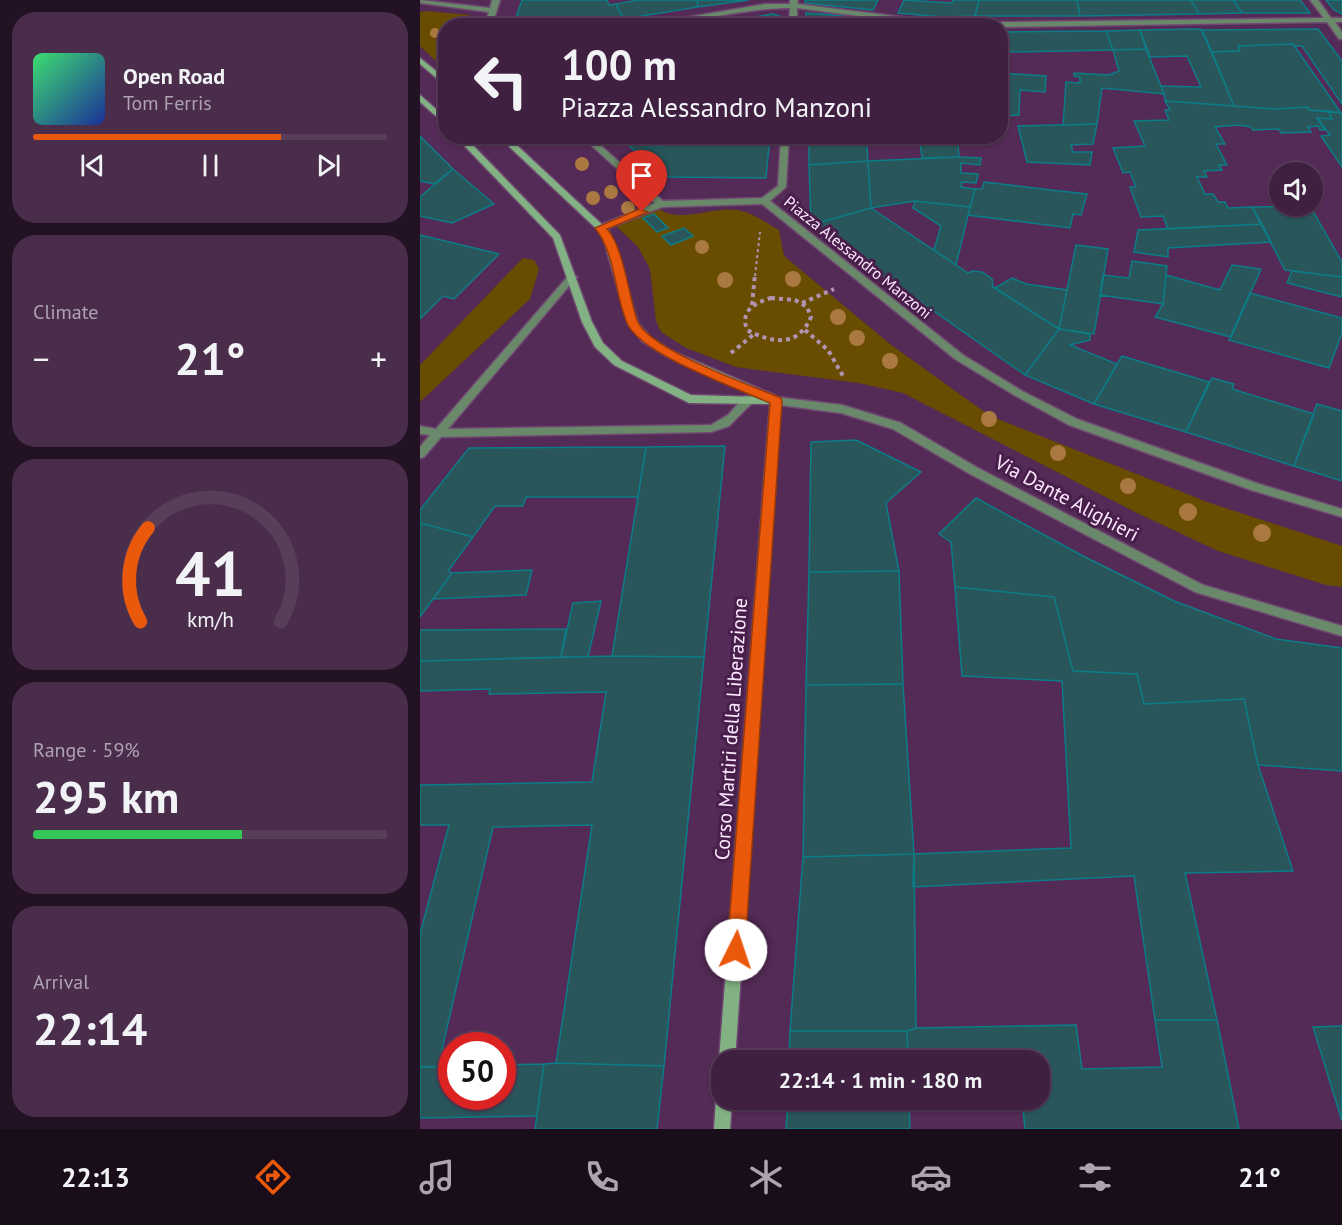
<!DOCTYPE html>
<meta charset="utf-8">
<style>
:root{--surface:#3f2040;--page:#4a2d4b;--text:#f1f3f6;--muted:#ada3b1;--line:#583e59;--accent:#ea580c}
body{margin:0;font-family:"PT Sans",sans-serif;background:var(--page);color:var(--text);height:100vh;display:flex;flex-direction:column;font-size:22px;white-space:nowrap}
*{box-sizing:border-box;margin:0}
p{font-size:20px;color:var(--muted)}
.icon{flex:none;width:33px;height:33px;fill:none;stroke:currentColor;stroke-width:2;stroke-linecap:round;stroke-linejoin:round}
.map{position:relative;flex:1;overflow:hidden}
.side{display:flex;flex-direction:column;gap:12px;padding:12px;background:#231223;width:420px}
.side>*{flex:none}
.guide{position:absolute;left:18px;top:18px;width:570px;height:126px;border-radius:24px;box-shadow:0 2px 4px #0004,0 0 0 2px var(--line);background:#3f2040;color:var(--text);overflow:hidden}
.buttons{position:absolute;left:849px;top:162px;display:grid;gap:12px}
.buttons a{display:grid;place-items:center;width:54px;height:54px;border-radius:50%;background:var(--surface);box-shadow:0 2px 4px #0004,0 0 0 2px var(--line);font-size:30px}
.speed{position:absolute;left:18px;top:1032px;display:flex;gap:12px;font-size:30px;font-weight:700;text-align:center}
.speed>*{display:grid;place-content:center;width:78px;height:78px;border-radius:50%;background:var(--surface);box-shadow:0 2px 4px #0004,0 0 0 2px var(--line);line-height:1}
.speed .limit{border:9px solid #d22;background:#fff;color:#111}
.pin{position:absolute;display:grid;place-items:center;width:51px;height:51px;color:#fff;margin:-62px -26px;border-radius:50% 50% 50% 0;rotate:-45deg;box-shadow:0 0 6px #0007}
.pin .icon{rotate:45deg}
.me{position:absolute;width:66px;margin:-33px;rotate:4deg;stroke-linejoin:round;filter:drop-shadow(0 0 4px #0008)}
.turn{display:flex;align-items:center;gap:21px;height:126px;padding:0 24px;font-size:27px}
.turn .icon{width:78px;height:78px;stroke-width:2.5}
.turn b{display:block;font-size:42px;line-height:51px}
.big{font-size:45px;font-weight:600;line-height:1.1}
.side .tile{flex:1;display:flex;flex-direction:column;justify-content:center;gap:9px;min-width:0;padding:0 21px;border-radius:24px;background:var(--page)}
.side .dial{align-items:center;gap:0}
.dial svg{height:156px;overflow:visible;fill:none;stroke:var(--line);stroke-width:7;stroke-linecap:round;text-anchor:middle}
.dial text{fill:var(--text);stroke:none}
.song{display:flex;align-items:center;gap:18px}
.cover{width:72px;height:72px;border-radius:9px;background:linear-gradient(135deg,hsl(140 70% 55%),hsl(230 70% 35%))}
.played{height:6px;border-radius:3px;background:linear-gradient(90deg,var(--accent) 70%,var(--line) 70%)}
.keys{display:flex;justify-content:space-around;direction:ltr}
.heat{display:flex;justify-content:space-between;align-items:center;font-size:33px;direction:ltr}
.charge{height:9px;border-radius:4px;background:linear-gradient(90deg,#34c759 59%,var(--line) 0)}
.trip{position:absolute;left:291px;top:1050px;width:339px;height:60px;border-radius:24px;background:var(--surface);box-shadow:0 2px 4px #0004,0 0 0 2px var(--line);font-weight:600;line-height:60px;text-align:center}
.tabs{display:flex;height:96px;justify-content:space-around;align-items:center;background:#190d1a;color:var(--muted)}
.tabs .icon{width:42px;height:42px}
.tabs .current{color:var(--accent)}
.tabs b{font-size:27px;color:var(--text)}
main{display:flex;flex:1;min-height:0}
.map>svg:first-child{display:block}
.green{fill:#684c00}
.building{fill:#29565b;stroke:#0c7d87;stroke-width:1.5}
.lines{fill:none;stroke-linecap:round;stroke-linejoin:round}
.minor-casing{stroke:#6f4971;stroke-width:3}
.secondary-casing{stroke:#6f4971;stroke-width:3}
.path-far1{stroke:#b193b2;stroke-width:2;stroke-dasharray:3 3;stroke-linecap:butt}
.path{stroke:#b193b2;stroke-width:4;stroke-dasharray:4 4;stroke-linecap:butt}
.minor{fill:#6a886a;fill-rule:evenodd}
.secondary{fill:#82b283;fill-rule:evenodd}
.tree{fill:#aa7941}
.route{fill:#ea580c;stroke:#983908;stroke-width:1.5}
.labels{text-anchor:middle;stroke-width:6;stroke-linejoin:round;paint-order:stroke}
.far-street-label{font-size:16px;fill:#fde9fe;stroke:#481f4b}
.street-label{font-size:20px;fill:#fde9fe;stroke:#481f4b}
</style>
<main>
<section class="side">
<div class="tile">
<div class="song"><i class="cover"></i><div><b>Open Road</b><p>Tom Ferris</p></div></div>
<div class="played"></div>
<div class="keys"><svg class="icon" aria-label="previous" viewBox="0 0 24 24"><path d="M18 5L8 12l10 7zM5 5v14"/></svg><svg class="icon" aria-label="pause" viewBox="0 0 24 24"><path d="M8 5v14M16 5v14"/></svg><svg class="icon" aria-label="next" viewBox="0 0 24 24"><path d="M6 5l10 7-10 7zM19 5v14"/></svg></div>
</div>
<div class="tile"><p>Climate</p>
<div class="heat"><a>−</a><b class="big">21°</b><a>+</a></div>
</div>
<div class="tile dial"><svg viewBox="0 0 100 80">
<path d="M14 69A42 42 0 1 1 86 69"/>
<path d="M14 69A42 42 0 0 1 18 21" stroke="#ea580c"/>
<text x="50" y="56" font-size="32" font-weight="700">41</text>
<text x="50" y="72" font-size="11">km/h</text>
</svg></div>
<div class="tile"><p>Range · 59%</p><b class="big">295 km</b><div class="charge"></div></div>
<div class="tile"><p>Arrival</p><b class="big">22:14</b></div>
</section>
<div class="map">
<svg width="922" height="1129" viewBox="0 0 922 1129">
<rect width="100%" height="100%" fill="#542a56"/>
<path class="green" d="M6,11l43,4 9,6 -2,4 -30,1 -1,39 -7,-2 -18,-17v-34z
M239,209c21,15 54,-3 78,1 15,2 29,13 42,20l5,26 106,88 100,72 220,87 132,43v41l-16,-2 -108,-34 -83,-39 -232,-119 -45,-10 -122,-16 -50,-19 -25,-16 -5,-11 -6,-52 -12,-22 -22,-21z
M103,258l11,2 5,9 -9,30 -110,103v-37z"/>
<path class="building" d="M102,0h85l2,5 7,-1 8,15 -39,7h-72z
M218,0h59l1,7 -74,12 -8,-15z
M277,0h52l-51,7z
M385,0h73l-5,10 -68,-7z
M484,0l48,3 1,-3h26l-4,16 -33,1 -44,-4z
M559,0h98l3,16h-105z
M657,0h114l8,14 -119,2z
M771,0h42l9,13 -43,1z
M813,0h67l10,13h-68z
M906,0h16v14l-8,-4z
M386,13l52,4 1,9h-53z
M353,14l9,3 -1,9h-80z
M438,17l44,9h-43z
M781,29l15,34 18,43 -68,-5 -5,-15 40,1 -14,-31 -37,1 -10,-27z
M898,29l24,32v43l-40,-58h-7l-2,-2 -55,2 2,5 -28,1 -10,-22z
M720,30l6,19 -33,1 -7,-19z
M686,31l7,19 -103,2 -1,-6h-9v-14z
M873,44l48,69 -32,-3 -2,-3 -33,2 -40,-3 -22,-54 28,-1 -2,-5z
M726,49l18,45 -62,-6 -5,36 -34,1 3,-43 14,1v-6l-6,-1v-3l35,2 10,-4 -6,-21z
M580,73l46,3 -1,16 -25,-2 -1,25 -15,1 2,12h-6z
M745,101l109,8 33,-2 2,3 19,1 4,8 -15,-1 8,12h-5l-2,-4 -10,1 3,5 -30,1 -2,-4 -26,1 -2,-3 -13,-2 -23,2 10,17h-9l11,21h-8l3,5 -18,1 3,6h-10l8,17h8l5,8h7l3,6 24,-1 10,17 -94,5 -5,-13 -22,1 -11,-30h6l-6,-15 -7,1 -10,-25 32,-2 -11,-25 35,-1 -4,-10h5z
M908,111l14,2v54l-21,-31 9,-1 -13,-17 15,1z
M677,124l-4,20 -22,1 2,7h19l-2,13 -63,-3 -9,-36z
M0,136l33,33 -19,15 -14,-3z
M199,136h33l10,10 -34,-1z
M290,136h60l-4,42 -101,-1 -37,-32 81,-1z
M389,136h57l2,25 -59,4z
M499,136h38l2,21 -37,1z
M539,157l22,1 -1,7 -19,-2v10l17,1 -2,9 -14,-1 -1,5 14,2 -5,18 -55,-6 -44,7 -3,-47z
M448,161l3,47 -60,17 -2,-60z
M33,169l41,35 -42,19 -32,-7v-19z
M564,182l67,8 36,4 -6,21 -8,-1 -3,14 -102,-13 7,-26h7z
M495,201l55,6 -14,58 -22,-15 7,-24 -28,-18z
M890,206l32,56v15l-57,-7 -33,-63z
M451,208l97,65 5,-2 9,1 10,7 1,8 66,42 -34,46 -214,-150z
M234,214l14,14 -11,4 -14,-14z
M842,224l9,18 -103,6v9l-34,-5 4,-22z
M264,228l9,8 -22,9 -9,-9z
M0,235l79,19 -45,45 -11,-3 -23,23z
M656,245l32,4 -14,85 -35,-5z
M712,261l35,5 -4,38 -63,-9 3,-20 26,3z
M812,265l29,4 -30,68 -76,-20 8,-13 3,-29 54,15z
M872,271l50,6v20l-55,-14z
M592,278l14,6 41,6 -8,39 -64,-41z
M830,293l92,25v15l-13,35 -100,-28z
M639,329l31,5v6l-20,5 47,19 -23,40 -69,-29z
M702,356l87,26 -23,50 -92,-28z
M792,378l22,6 -2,5 82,25 -20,52 -108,-34z
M897,404l25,7v70l-48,-15z
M436,440l65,32 -35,31 13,68 -90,1 2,-130z
M305,446l-21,211 -92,-1 34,-209z
M226,447l-8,50h-112l-3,9h-28l-22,31 -53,-14v-13l49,-62z
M556,498l107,58 91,45 102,38 66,9v123l-84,-6 -14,-66 -100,5 -7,-30 -64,-3 -19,-74 -99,-10 -4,-45 -12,-8z
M0,523l53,14 -25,34 4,2 -32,44z
M112,570l-6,25 -93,4 19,-26z
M479,571l4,113 -97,1 3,-113z
M535,587l99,10 19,74 64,3 7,30 100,-5 14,66 35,106 -108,2 32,147h-62l-21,-144 -221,11 1,-33 157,-6 -9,-167 -100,-5z
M181,601l-13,56h-27l12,-54z
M146,629l-5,28 -141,4v-31z
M192,656l92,1 -40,409 -108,-3 36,-238 -99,2 -55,240h-18v-133l29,-109h-29v-40l172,-3 14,-90 -117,2 1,-5 -70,2v-30z
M483,684l11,170 -111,3 3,-172z
M494,854l2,174 -9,3h-117l13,-174z
M735,1020h62l22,109h-214l-3,-29h18v-40h-132l-1,-29 9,-3 160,-3 6,44 80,-2z
M922,1026v95l-29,-94z
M370,1031h117l1,29h-119z
M136,1063l108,3 -7,63h-122l9,-65z
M124,1064l-7,52 -117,2v-51l32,-1v30h50v-31z
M368,1100h121l1,29h-124z"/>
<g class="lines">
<defs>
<path id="minor" d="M0,0l70,8 2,-8h8l-8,26h-8l5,-14 -68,-9z
M370,0h8l-1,4 153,19 374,-5 -14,-18h8l13,18h11v4h-7l7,10v7h-3l-12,-17 -327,5 -64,-1 -139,-18v18h-8l1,-18c-52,0 -102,18 -154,18l129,-22h25z
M161,136h9l73,65 99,-3 16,-12 3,-50h8l-3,51 -16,14 193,154 59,36 55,28 182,65 83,25v8l-91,-27 -182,-65 -55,-30 -59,-36 -193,-155 -100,3 -58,23h-6v-4l57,-23z
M152,274l5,3 -2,2 -127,150 263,-4 17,-10 17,-19h8l1,3 -1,3 -24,24 -18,6 -270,5 -17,20 -4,1v-11l10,-12 -10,-1v-8l16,3 133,-154z
M356,397l66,8 59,18 77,45 225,117 139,41v10l-147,-44 -225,-118 -77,-45 -52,-16 -69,-9 -1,-3z"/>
<path id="secondary" d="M0,58l26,21v7l-26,-22z
M0,95l26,23v7l-26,-23z
M35,136h9l96,99 32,87 11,21 19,18 69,34 67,2 -92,-41 -23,-14 -15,-18 -26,-90 -104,-98h9l102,95 29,92 13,15 23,14 100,43 7,6 -46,659h-13v6l-3,-6 51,-656 -81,-1 -75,-38 -19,-18 -13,-25 -29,-84z
M302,1093v7h10l-2,29h-16l2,-29 2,-6z"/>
</defs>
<use href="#minor" class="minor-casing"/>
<use href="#secondary" class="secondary-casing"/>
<path class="path-far1" d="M335,276l5,-44"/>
<path class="path" d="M351,298l24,2 12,7 4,10c-13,31 -39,26 -64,13 -7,-19 7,-27 24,-32z
M382,303l32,-14
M332,305l3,-31
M385,330l23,20 15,26
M311,353l22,-18"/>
<use href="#minor" class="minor"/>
<use href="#secondary" class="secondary"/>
</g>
<g class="tree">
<circle cx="15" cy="33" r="5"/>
<circle cx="162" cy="164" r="7"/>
<circle cx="191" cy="192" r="7"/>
<circle cx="173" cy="198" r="7"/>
<circle cx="208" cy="208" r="7"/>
<circle cx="282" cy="247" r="7"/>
<circle cx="373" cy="279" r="8"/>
<circle cx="305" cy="280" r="8"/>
<circle cx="418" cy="317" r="8"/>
<circle cx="437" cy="338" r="8"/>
<circle cx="470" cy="361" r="8"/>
<circle cx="569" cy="419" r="8"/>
<circle cx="638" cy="453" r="8"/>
<circle cx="708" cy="486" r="8"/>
<circle cx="768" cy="512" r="9"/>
<circle cx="842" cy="533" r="9"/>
</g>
<path class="route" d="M219,209l9,3 -41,17c16,17 22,67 30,91 10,29 113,65 144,78l1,3 -37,549 -3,6 -6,2 -6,-2 -3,-6 43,-547c-33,-15 -129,-48 -143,-80 -13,-30 -11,-69 -32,-95z"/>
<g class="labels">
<g class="far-street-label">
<text transform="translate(438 257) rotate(39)" y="6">Piazza Alessandro Manzoni</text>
</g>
<g class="street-label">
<text transform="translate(647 498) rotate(28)" y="7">Via Dante Alighieri</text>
<text transform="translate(311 729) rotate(-86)" y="7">Corso Martiri della Liberazione</text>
</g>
</g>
</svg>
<div class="buttons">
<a><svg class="icon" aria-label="sound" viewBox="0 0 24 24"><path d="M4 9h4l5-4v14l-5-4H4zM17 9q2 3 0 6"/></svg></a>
</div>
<div class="speed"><div class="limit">50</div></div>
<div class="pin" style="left:222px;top:212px;background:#d93025"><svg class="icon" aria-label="arrive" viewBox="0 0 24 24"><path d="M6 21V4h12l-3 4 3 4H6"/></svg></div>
<svg class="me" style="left:316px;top:950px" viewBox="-20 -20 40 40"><circle r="19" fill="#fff"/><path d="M0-13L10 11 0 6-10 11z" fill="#ea580c"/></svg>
<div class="trip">22:14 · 1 min · 180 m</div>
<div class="guide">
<div class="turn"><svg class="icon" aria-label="left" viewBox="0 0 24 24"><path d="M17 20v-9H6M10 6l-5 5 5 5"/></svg><div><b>100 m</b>Piazza Alessandro Manzoni</div></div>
</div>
</div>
</main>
<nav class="tabs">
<b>22:13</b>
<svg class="icon current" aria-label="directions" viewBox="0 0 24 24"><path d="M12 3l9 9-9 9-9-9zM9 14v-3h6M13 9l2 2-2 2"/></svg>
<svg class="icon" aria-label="music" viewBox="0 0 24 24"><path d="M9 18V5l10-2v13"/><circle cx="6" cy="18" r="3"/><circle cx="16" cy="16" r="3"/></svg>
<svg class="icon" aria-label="phone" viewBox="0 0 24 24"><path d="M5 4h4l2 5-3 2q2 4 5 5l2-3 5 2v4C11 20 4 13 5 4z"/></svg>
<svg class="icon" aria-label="climate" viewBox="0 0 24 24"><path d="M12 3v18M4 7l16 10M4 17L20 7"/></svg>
<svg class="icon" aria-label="car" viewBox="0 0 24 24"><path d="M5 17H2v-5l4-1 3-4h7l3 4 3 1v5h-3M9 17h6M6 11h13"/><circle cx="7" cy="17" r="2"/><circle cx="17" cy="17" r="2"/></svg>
<svg class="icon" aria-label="filters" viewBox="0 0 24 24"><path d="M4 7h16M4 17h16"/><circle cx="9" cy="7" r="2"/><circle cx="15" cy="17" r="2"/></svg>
<b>21°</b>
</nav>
